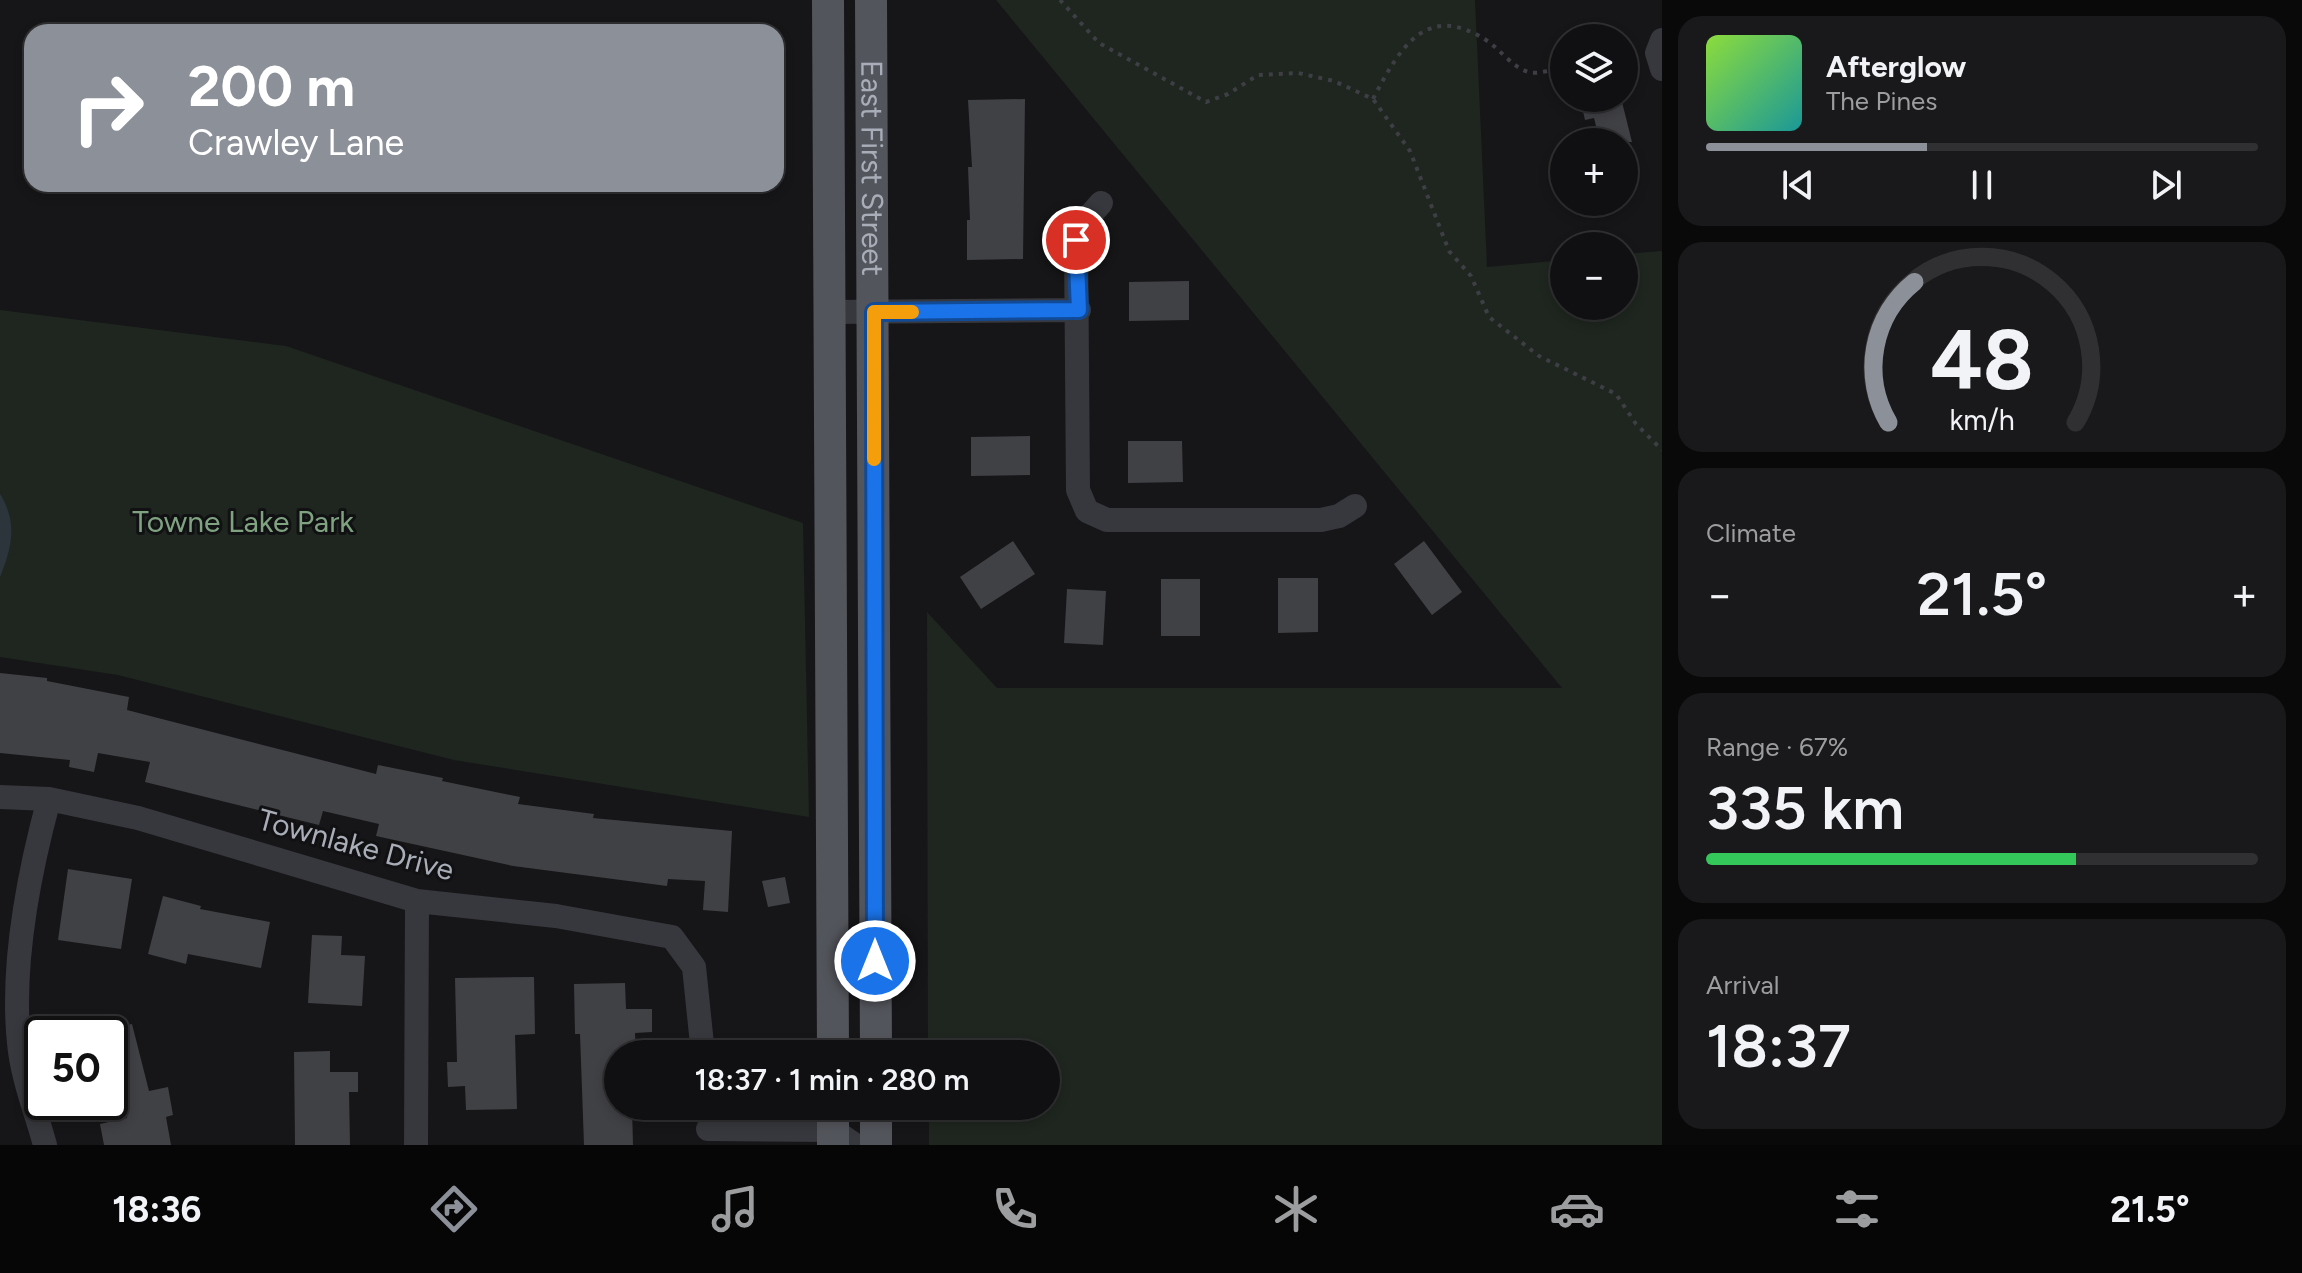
<!DOCTYPE html>
<meta charset="utf-8">
<style>
:root{--surface:#101012;--page:#19191b;--text:#f1f3f6;--muted:#9c9d9f;--line:#303032;--accent:#8c9099}
body{margin:0;font-family:Figtree,sans-serif;background:var(--page);color:var(--text);height:100vh;display:flex;flex-direction:column;font-size:30px;white-space:nowrap}
*{box-sizing:border-box;margin:0}
p{font-size:26px;color:var(--muted)}
.icon{flex:none;width:44px;height:44px;fill:none;stroke:currentColor;stroke-width:2;stroke-linecap:round;stroke-linejoin:round}
.map{position:relative;flex:1;overflow:hidden}
.side{display:flex;flex-direction:column;gap:16px;padding:16px;background:#09090a;width:640px}
.side>*{flex:none}
.top-card{position:absolute;left:24px;top:24px;width:760px;height:168px;border-radius:24px;box-shadow:0 4px 12px #0003,0 0 0 2px var(--line);background:#8c9099;color:#fff;overflow:hidden}
.tools{position:absolute;left:1550px;top:24px;display:grid;gap:16px}
.tools a{display:grid;place-items:center;width:88px;height:88px;border-radius:50%;background:var(--surface);box-shadow:0 4px 12px #0003,0 0 0 2px var(--line);font-size:40px}
.speed{position:absolute;left:24px;top:1016px;display:flex;gap:16px;font-size:40px;font-weight:700;text-align:center}
.speed>*{display:grid;place-content:center;width:104px;height:104px;border-radius:50%;background:var(--surface);box-shadow:0 4px 12px #0003,0 0 0 2px var(--line);line-height:1}
.speed .limit{border:4px solid #111;border-radius:12px;background:#fff;color:#111}
.pin{position:absolute;display:grid;place-items:center;width:68px;height:68px;color:#fff;margin:-34px;border:4px solid #fff;border-radius:50%;box-shadow:0 2px 8px #0007}
.me{position:absolute;width:88px;margin:-44px;rotate:0deg;stroke-linejoin:round;filter:drop-shadow(0 0 6px #0008)}
.turn{display:flex;align-items:center;gap:28px;height:168px;padding:0 32px;font-size:36px}
.turn .icon{width:104px;height:104px;stroke-width:2.5}
.turn b{display:block;font-size:56px;line-height:68px}
.big{font-size:60px;font-weight:600;line-height:1.1}
.side .widget{flex:1;display:flex;flex-direction:column;justify-content:center;gap:12px;min-width:0;padding:0 28px;border-radius:24px;background:var(--page)}
.side .dial{align-items:center;gap:0}
.dial svg{height:208px;overflow:visible;fill:none;stroke:var(--line);stroke-width:7;stroke-linecap:round;text-anchor:middle}
.dial text{fill:var(--text);stroke:none}
.song{display:flex;align-items:center;gap:24px}
.cover{width:96px;height:96px;border-radius:12px;background:linear-gradient(135deg,hsl(90 70% 55%),hsl(180 70% 35%))}
.played{height:8px;border-radius:4px;background:linear-gradient(90deg,var(--accent) 40%,var(--line) 40%)}
.keys{display:flex;justify-content:space-around;direction:ltr}
.heat{display:flex;justify-content:space-between;align-items:center;font-size:44px;direction:ltr}
.charge{height:12px;border-radius:6px;background:linear-gradient(90deg,#34c759 67%,var(--line) 0)}
.trip{position:absolute;left:604px;top:1040px;width:456px;height:80px;border-radius:40px;background:var(--surface);box-shadow:0 4px 12px #0003,0 0 0 2px var(--line);font-weight:600;line-height:80px;text-align:center}
.tab-bar{display:flex;height:128px;justify-content:space-around;align-items:center;background:#060607;color:var(--muted)}
.tab-bar .icon{width:56px;height:56px}
.tab-bar .selected{color:var(--accent)}
.tab-bar b{font-size:36px;color:var(--text)}
main{display:flex;flex:1;min-height:0}
.map>svg:first-child{display:block}
.green{fill:#1e261f}
.water{fill:#2c353c}
.building{fill:#404145}
.lines{fill:none;stroke-linecap:round;stroke-linejoin:round}
.path{stroke:#3d3f44;stroke-width:4;stroke-dasharray:4 6;stroke-linecap:butt}
.minor{stroke:#37383d;stroke-width:24}
.major{stroke:#53555c;stroke-width:32}
.route-casing{stroke:#114b97;stroke-width:20}
.route{stroke:#1a73e8;stroke-width:14}
.slow{stroke:#f59e0b;stroke-width:14}
.labels{text-anchor:middle;stroke-width:6;stroke-linejoin:round;paint-order:stroke}
.street-label{font-size:30px;fill:#a8adb8;stroke:#111113}
.park-label{font-size:30px;fill:#7fa381;stroke:#111113}
</style>
<main>
<div class="map">
<svg width="1662" height="1145" viewBox="0 0 1662 1145">
<rect width="100%" height="100%" fill="#161618"/>
<path class="green" d="M996,0h479l12,267 77,-7v46h60v-52l38,-3v894h-733v-39h117v-52h-118l-1,-442 70,76h565z
M0,310l286,36 517,177 6,294 -355,-57 -336,-85 -118,-18z"/>
<path class="water" d="M0,494c18,29 12,53 0,83z"/>
<path class="building" d="M1580,98h41l11,44h-32l-6,-24 -9,2z
M1025,99l-2,160 -56,1v-40h3l-2,-53h4l-4,-67z
M1189,281v39l-60,1v-39z
M1030,436v39l-59,1v-39z
M1128,441h54l1,41 -55,1z
M1013,541l22,33 -54,35 -21,-32z
M1424,541l38,51 -30,23 -38,-51z
M1278,578h40v54l-40,1z
M1161,579h39v57h-39z
M1067,589l39,2 -3,54 -39,-2z
M0,673l47,5v3l82,16 -2,13 249,64 2,-9 65,13 -1,3 78,16 -2,7 76,10 -1,4 139,13 -4,81 -25,-2 2,-29 -37,-2 -1,7 -154,-20 -137,-30 3,-12 -56,-13 -4,14 -174,-43 5,-20 -52,-9 -4,19 -25,-5 1,-7 -70,-7z
M68,869l64,10 -11,70 -63,-9z
M785,877l5,26 -22,4 -6,-26z
M163,896l38,10 -1,3 70,13 -9,46 -73,-14 -2,10 -38,-10z
M312,935l30,1 -1,19 24,1 -3,50 -54,-3z
M534,977l1,57 -20,1 2,74 -51,1 -1,-24 -17,1 -1,-25h10l-2,-84z
M625,983l1,26h26v23l-17,1 1,21h-18v52h14l1,39h-49l-4,-111h-5l-1,-50z
M132,1024l17,67 19,-4 5,28 -7,2 5,28h-67l-4,-21 27,-6 -7,-38 -10,3v-54z
M330,1051v21h28v20h-9l1,53h-55l-1,-93z"/>
<g class="lines">
<path class="path" d="M1060,0l39,43 107,59 22,-8 30,-19 40,-2 36,8 39,18 37,52 39,100 22,25 18,41 50,39 77,38 20,30 26,26
M1624,49h1
M1373,99c27,-52 54,-99 116,-57 13,10 24,25 39,30 10,3 26,-3 36,-6"/>
<path class="minor" d="M1662,40l-5,13 5,16
M1101,203l-22,25 -3,12 2,250 9,21 20,9h214l18,-4 16,-10
M830,312l249,-2
M0,797l49,2 89,19 279,83 139,15 116,21 22,30 9,87
M708,1129l125,1 22,15
M45,1145c-9,-33 -23,-68 -26,-102 -8,-77 10,-170 30,-244
M416,1145l1,-244"/>
<g class="major">
<path d="M828,0l5,1054"/>
<path id="s1" d="M871,0l5,1054"/>
<path d="M876,1106v39"/>
<path d="M833,1145v-39"/>
</g>
</g>
<g class="lines">
<defs>
<path id="route" d="M875,961l-1,-649 205,-2 -3,-70"/>
</defs>
<use href="#route" class="route-casing"/>
<use href="#route" class="route"/>
<path class="slow" d="M874,459v-147h38"/>
</g>
<g class="labels">
<g class="street-label">
<text dy="10" stroke="none"><textPath href="#s1" startOffset="168">East First Street</textPath></text>
<text transform="translate(356 845) rotate(15)" y="10">Townlake Drive</text>
</g>
<g class="park-label">
<text x="243" y="532">Towne Lake Park</text>
</g>
</g>
</svg>
<div class="tools">
<a><svg class="icon" aria-label="layers" viewBox="0 0 24 24"><path d="M12 4l9 5-9 5-9-5zM3 14l9 5 9-5"/></svg></a>
<a>+</a>
<a>−</a>
</div>
<div class="speed"><div class="limit">50</div></div>
<div class="pin" style="left:1076px;top:240px;background:#d93025"><svg class="icon" aria-label="arrive" viewBox="0 0 24 24"><path d="M6 21V4h12l-3 4 3 4H6"/></svg></div>
<svg class="me" style="left:875px;top:961px" viewBox="-20 -20 40 40"><circle r="17" fill="#1a73e8" stroke="#fff" stroke-width="3"/><path d="M0-11L8 9 0 5-8 9z" fill="#fff"/></svg>
<div class="trip">18:37 · 1 min · 280 m</div>
<div class="top-card">
<div class="turn"><svg class="icon" aria-label="right" viewBox="0 0 24 24"><path d="M7 20v-9h11M14 6l5 5-5 5"/></svg><div><b>200 m</b>Crawley Lane</div></div>
</div>
</div>
<section class="side">
<div class="widget">
<div class="song"><i class="cover"></i><div><b>Afterglow</b><p>The Pines</p></div></div>
<div class="played"></div>
<div class="keys"><svg class="icon" aria-label="previous" viewBox="0 0 24 24"><path d="M18 5L8 12l10 7zM5 5v14"/></svg><svg class="icon" aria-label="pause" viewBox="0 0 24 24"><path d="M8 5v14M16 5v14"/></svg><svg class="icon" aria-label="next" viewBox="0 0 24 24"><path d="M6 5l10 7-10 7zM19 5v14"/></svg></div>
</div>
<div class="widget dial"><svg viewBox="0 0 100 80">
<path d="M14 69A42 42 0 1 1 86 69"/>
<path d="M14 69A42 42 0 0 1 24 15" stroke="#8c9099"/>
<text x="50" y="56" font-size="32" font-weight="700">48</text>
<text x="50" y="72" font-size="11">km/h</text>
</svg></div>
<div class="widget"><p>Climate</p>
<div class="heat"><a>−</a><b class="big">21.5°</b><a>+</a></div>
</div>
<div class="widget"><p>Range · 67%</p><b class="big">335 km</b><div class="charge"></div></div>
<div class="widget"><p>Arrival</p><b class="big">18:37</b></div>
</section>
</main>
<nav class="tab-bar">
<b>18:36</b>
<svg class="icon selected" aria-label="directions" viewBox="0 0 24 24"><path d="M12 3l9 9-9 9-9-9zM9 14v-3h6M13 9l2 2-2 2"/></svg>
<svg class="icon" aria-label="music" viewBox="0 0 24 24"><path d="M9 18V5l10-2v13"/><circle cx="6" cy="18" r="3"/><circle cx="16" cy="16" r="3"/></svg>
<svg class="icon" aria-label="phone" viewBox="0 0 24 24"><path d="M5 4h4l2 5-3 2q2 4 5 5l2-3 5 2v4C11 20 4 13 5 4z"/></svg>
<svg class="icon" aria-label="climate" viewBox="0 0 24 24"><path d="M12 3v18M4 7l16 10M4 17L20 7"/></svg>
<svg class="icon" aria-label="car" viewBox="0 0 24 24"><path d="M5 17H2v-5l4-1 3-4h7l3 4 3 1v5h-3M9 17h6M6 11h13"/><circle cx="7" cy="17" r="2"/><circle cx="17" cy="17" r="2"/></svg>
<svg class="icon" aria-label="filters" viewBox="0 0 24 24"><path d="M4 7h16M4 17h16"/><circle cx="9" cy="7" r="2"/><circle cx="15" cy="17" r="2"/></svg>
<b>21.5°</b>
</nav>
